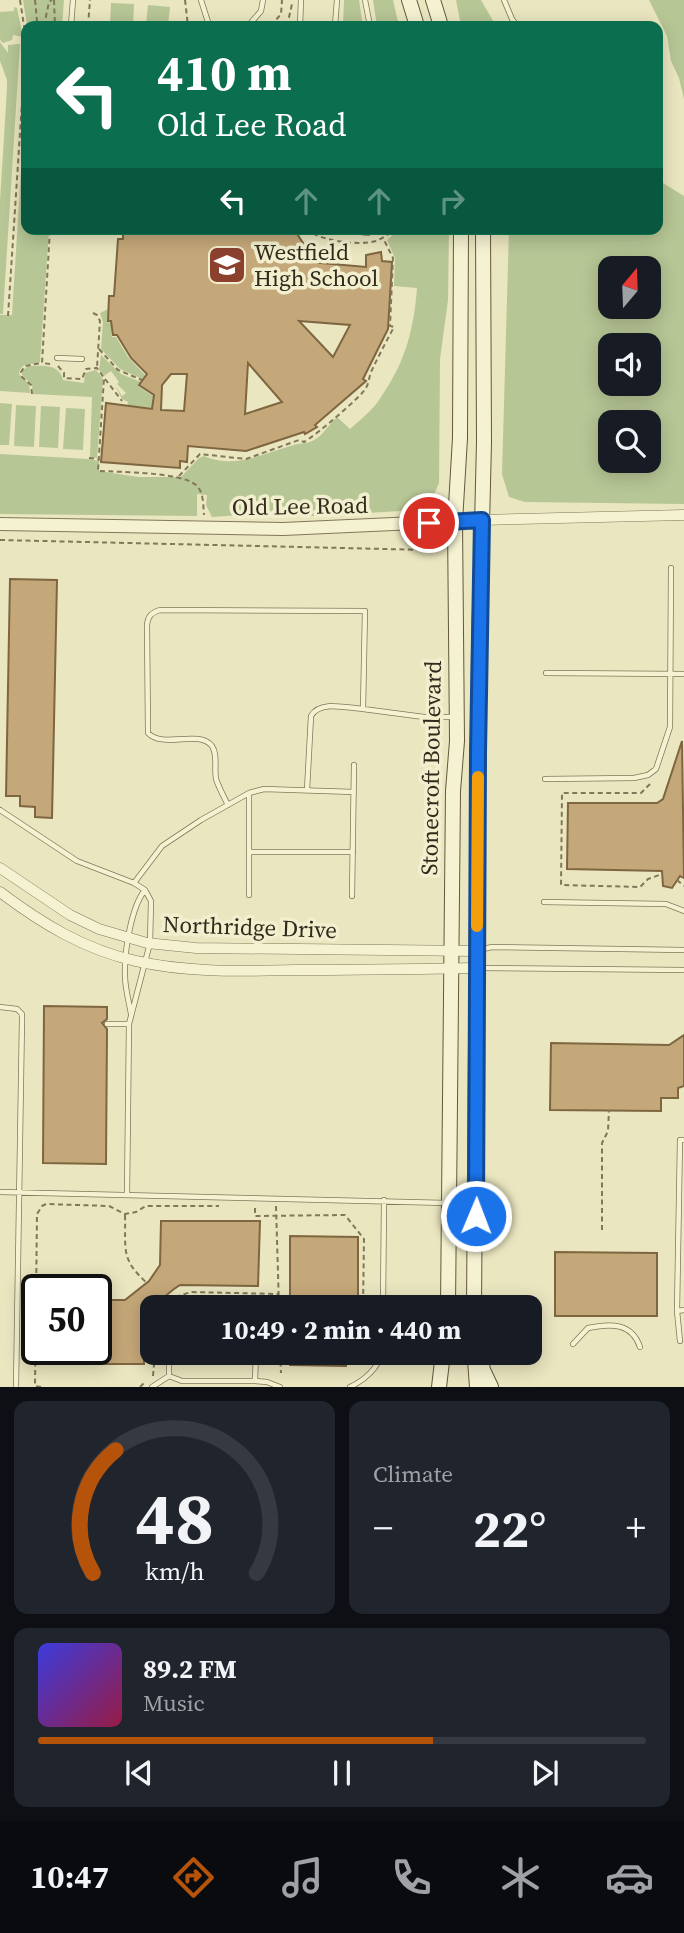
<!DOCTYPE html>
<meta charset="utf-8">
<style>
:root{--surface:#171b24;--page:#20242c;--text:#f1f3f6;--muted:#9ea1a6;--line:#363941;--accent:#b45309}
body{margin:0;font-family:"Source Serif 4",serif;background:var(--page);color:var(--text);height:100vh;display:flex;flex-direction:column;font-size:26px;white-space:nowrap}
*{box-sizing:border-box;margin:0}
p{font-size:23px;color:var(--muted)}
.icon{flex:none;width:38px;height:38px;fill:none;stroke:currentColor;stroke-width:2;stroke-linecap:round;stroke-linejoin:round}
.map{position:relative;height:1387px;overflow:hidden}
.side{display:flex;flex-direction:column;gap:14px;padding:14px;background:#0d0f14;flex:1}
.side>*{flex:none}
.banner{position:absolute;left:21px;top:21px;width:642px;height:214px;border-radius:14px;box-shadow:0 4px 18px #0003;background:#0b6e4f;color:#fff;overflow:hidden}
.needle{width:46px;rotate:19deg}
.controls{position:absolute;left:598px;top:256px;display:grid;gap:14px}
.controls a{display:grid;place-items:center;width:63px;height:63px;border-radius:14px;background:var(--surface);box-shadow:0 4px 18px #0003;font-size:35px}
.speed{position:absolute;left:21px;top:1274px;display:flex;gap:14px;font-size:35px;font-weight:700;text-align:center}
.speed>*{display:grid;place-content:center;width:91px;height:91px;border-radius:50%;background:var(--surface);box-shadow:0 4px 18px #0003;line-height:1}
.speed .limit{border:4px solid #111;border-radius:10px;background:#fff;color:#111}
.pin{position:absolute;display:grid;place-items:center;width:60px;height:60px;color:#fff;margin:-30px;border:4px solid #fff;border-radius:50%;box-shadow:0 2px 7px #0007}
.me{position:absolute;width:77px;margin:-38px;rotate:1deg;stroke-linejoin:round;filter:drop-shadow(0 0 5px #0008)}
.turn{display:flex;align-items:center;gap:24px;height:147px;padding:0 21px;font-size:32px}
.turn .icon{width:91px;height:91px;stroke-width:2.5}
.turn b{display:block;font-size:49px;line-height:60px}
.lanes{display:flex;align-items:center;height:66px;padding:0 21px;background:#0003;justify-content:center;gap:35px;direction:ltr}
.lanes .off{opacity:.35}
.big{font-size:52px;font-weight:700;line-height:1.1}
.side .widget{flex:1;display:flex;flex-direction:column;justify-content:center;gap:10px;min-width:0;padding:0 24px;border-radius:14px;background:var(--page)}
.side .dial{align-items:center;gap:0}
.dial svg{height:182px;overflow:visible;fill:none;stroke:var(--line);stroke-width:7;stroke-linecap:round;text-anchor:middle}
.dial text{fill:var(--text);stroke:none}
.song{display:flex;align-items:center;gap:21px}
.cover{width:84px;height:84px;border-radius:10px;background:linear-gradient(135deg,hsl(240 70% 55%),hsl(340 70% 35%))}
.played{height:7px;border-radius:4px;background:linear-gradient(90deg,var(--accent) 65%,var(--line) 65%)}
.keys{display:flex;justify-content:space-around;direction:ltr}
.heat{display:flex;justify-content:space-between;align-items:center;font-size:38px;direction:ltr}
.side .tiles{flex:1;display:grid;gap:14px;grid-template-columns:1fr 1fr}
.widget:last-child{grid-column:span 2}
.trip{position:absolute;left:140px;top:1295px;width:402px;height:70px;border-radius:14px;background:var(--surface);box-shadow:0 4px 18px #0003;font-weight:700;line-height:70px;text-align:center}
.menu{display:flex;height:112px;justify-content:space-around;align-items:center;background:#090b0e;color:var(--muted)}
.menu .icon{width:49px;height:49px}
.menu .active{color:var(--accent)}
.menu b{font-size:32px;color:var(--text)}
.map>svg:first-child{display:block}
.green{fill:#b7c695;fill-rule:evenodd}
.building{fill:#c5a879;stroke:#7e6641;stroke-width:2;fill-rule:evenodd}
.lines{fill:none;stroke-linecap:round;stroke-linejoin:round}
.service-casing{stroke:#817759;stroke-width:6}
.minor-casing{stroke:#817759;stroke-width:11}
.tertiary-casing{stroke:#817759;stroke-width:14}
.secondary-casing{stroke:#63583d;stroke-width:16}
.path{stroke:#817759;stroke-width:2;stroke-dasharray:5 3.5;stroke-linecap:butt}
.service{stroke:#f5f2d2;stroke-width:4.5}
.minor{stroke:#f5f2d2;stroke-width:10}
.tertiary{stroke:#f5f2d2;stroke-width:12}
.secondary{stroke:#f5f2d2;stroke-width:14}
.route-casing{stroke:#114b97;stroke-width:18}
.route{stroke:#1a73e8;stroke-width:12}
.slow{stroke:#f59e0b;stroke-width:12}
.labels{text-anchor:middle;stroke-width:7;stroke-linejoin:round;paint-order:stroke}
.poi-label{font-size:23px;fill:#322b1d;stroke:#f2efcf;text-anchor:start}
.street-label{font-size:23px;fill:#322b1d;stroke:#f2efcf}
</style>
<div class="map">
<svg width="684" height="1387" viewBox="0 0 684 1387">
<rect width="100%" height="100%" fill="#eae6c0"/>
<path class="green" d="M23,0h41l-2,26h-35z
M344,0h15l4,26h-20z
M373,0h20l6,26h-22z
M456,0h25l15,26h-35z
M649,0h35v99l-5,-21 -8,-17 -4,-25z
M111,3l23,1 -1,22h-23z
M148,5l22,2 -2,19h-22z
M14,7l3,1 6,29 -10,-2 -1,5 -9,3 -3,-3v-28l14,-1z
M0,42l8,11v-8l12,-1 -17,270h-3v-113l7,-113v-8l-7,-19z
M24,122h2v107h23l-9,133c-9,4 -19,-1 -21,12l10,10 1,9 -30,-2v-76h12z
M658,180l26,16v308l-159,-2 -16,-5 -7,-23 7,-245h149zM611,268h38v38h-38zM611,345h38v38h-38zM611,422h38v38h-38z
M400,229h49l-1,71 -8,59 -1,124 -6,14 1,5 -15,8 -106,6 -60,-2 -41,3 -6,-12 1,-10 -10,-1v22l-197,-2v-60l88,5 11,2v10l39,6h43l18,-19 5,-2c31,14 60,-3 90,-11 5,-2 11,-1 16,-3 12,-4 18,-17 27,-25l13,12c11,-10 24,-20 31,-32 24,-34 33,-68 36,-109l-23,-2 1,-28 -8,-18z
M108,309l-1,13 4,1 1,14h4l12,20 17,18 -3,4 -22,-10 -19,-20 2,-27 -3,-9z
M101,355l20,19 20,8 -3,4 15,10 -1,12 -25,-1 1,-5 -6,-3 -7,-14 7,11 4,-3 -9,-9 2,-2 -8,-11 -7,5 -5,-6z
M28,366c14,0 31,-3 35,14l21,3 1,-10 11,-3 7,9 -6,79 -7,-1 2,-60 -59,-3 -1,-9 -10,-10v-4z
M0,403l12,1 -3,41h-9z
M16,405l20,1 -2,41 -20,-1z
M41,406l19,1 -2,41 -19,-1z
M66,408l19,1 -2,41 -20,-1z"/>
<path class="building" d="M123,229h171l9,14 7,19 56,5v-12l15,-3 1,9 10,1 -4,67 -25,50 3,2 -51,44 2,2 -12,7 -1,-2 -58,19 -58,-5 -1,16 -7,-1v7l-79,-6 5,-59 46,6 2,-14 -15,-10 8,-11 -16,-16 -14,-23h-4l-2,-14h-3l1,-25h5l4,-57h5zM299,321l51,4 -17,32zM248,363l34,39 -37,12zM171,374h16l-3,37 -23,-1 1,-25z
M10,579l47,1 -5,238 -17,-1v-10l-15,-1v-10h-14z
M682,741l2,137 -4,-2 -8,12 -9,-2 -1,-15 -95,-2 1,-66h89l6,-4z
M44,1006l63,1v12l-5,4 5,6 -1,135 -63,-1z
M684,1035v51l-6,2v10h-17v13l-111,-1 1,-67 118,2z
M161,1221h99l-2,65 -78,-1 -6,4 -22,18 -8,13v44h-98v-15h50v-49h29l24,-19 11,-16z
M290,1236l68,1v70h-68z
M555,1252l102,1v63h-102z
M290,1353h56v13l-56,-1z"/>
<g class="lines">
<defs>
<path id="service" d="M201,0l7,22 6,4
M365,0l5,26
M504,0l8,19 5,7
M71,26l2,-26
M248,26l13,-15 2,-11
M300,26l1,-26
M335,26l2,-26
M65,229l24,3
M339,229l29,4 11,-4
M57,358l25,1
M546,673l138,1
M363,709l61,8h29
M545,779l89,-1 14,-3 8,-6 14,-42 1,-159
M228,805c-4,-8 -9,-17 -12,-26 -2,-10 2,-24 -4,-33 -13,-17 -49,3 -64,-13l-1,-108c1,-9 4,-12 13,-15l205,1 -2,98c-15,-1 -43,-9 -52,7l-4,74
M0,810l77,51 57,22 11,7 6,11 -1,42 -21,81 -2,171
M249,852h104
M134,883l28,-37 39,-26 48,-27 15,-4 90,3
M249,895v-101
M352,896l2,-131
M544,902l122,2 18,7
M479,950l13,-3 192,3
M480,968l204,2
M0,1007l17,2 5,5v5l-6,368
M131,1014c-2,-12 -6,-26 -6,-38 -1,-23 6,-69 20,-86
M107,1024h22
M684,1140h-4l-3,171 7,-1
M0,1192l447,11
M383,1307l1,-107
M677,1311l3,30
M573,1344l15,-16c23,-5 44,-5 52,19
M169,1376v-23
M255,1381l12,1 13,5
M152,1387l17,-11 13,5h73l1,-28
M350,1387c15,-7 28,-19 32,-34"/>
<path id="minor" d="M482,520l202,-5
M0,868l70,47 29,14 48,14 49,5 280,3
M0,892c41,31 85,58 136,69 52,12 106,10 159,9 60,0 121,-1 181,-2"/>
<path id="tertiary" d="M0,524l283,5 199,-9"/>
<path id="secondary" d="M409,0l8,26
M433,0l8,26
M448,1307l5,-516 4,-50 -2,-219 5,-84 1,-209
M474,1307l5,-657 5,-208 -1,-213
M480,1353l3,17 8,17
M475,1360l2,27
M439,1387l4,-34"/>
</defs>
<use href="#service" class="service-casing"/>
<use href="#minor" class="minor-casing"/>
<use href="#tertiary" class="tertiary-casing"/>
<use href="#secondary" class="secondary-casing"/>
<path class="path" d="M20,0l5,32
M35,0l2,21
M54,0l1,26
M185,0l3,26
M32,26l5,-5 1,5
M44,26l5,-24 3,-2
M88,26l2,-26
M271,26l10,-12 1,-14
M287,26l5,-22
M26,32v25
M306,229c14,12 52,17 70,12 7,-3 13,-7 19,-12
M93,313l4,2 3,6 -3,46
M8,316l17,-259
M99,349l19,21 24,10
M50,364l-8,-1 8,-134
M58,366l6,7v5l18,1 4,-10 11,-1 7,10 -6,93c22,1 83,1 98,14 8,7 7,20 8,30
M105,379l17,22
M32,394l-1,-9 -9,-8 -1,-5 4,-6 16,-3
M89,458l9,1
M179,476l21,-22 46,5 53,-19 5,2c11,-6 57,-45 62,-54 3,-5 3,-11 5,-16 7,-15 15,-30 23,-45l-4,-1 3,-68 -10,-20
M0,540l428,10 7,-2 7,-7
M650,784l-9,9h-79l-1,92 79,2 8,-8 14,-5
M677,880l7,6
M276,1206l3,101
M255,1208v8l90,-1 19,24 -1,68
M125,1215c1,34 -5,44 22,68
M602,1230v-87l6,-12 1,-21
M162,1307l10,-9 19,-6 87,2
M280,1353l1,20
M153,1376l2,-23
M41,1387l-6,-1 2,-172 5,-8 4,-2 63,2 16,8 11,-2 10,-6h73
M140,1387l6,-6"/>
<use href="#service" class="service"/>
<use href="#minor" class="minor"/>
<use href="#tertiary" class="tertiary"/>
<use href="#secondary" class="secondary"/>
</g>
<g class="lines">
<defs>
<path id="route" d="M429,523l53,-3 -4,232 -2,464"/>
</defs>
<use href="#route" class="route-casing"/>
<use href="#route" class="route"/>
<path class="slow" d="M477,926l1,-149"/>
</g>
<defs>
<symbol id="school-square" viewBox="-11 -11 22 22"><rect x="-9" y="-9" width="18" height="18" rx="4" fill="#8b412e" stroke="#f2efcf"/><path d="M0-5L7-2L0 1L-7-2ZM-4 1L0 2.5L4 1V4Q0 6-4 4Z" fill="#fff"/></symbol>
</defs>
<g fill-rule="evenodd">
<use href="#school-square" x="205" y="243" width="44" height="44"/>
</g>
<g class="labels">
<g class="poi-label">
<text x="254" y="260">Westfield<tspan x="254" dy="26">High School</tspan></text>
</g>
<g class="street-label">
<text transform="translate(300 506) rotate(-1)" y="8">Old Lee Road</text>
<text transform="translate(431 768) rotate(-89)" y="8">Stonecroft Boulevard</text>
<text transform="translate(250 927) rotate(2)" y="8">Northridge Drive</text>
</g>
</g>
</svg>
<div class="controls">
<a><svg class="needle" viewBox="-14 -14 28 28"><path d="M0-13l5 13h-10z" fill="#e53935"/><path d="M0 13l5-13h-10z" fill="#9ea1a6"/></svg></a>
<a><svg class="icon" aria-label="sound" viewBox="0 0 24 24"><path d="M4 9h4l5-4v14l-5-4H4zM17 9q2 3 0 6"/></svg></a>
<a><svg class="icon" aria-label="search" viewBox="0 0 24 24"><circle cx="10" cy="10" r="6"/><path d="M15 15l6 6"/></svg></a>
</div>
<div class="speed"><div class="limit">50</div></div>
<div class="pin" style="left:429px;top:523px;background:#d93025"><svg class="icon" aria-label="arrive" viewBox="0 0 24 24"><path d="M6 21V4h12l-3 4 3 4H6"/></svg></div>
<svg class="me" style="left:476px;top:1216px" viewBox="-20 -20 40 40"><circle r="17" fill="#1a73e8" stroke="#fff" stroke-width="3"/><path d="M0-11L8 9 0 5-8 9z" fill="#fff"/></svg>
<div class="trip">10:49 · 2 min · 440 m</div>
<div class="banner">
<div class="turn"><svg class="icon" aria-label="left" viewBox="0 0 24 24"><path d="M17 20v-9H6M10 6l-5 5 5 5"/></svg><div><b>410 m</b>Old Lee Road</div></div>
<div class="lanes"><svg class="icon" aria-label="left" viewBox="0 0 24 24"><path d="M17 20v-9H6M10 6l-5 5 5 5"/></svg><svg class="icon off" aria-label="ahead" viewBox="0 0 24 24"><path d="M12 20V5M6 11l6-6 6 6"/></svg><svg class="icon off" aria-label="ahead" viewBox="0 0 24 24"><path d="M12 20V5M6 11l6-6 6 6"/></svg><svg class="icon off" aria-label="right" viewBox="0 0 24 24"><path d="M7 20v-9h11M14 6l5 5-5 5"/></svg></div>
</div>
</div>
<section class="side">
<div class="tiles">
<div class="widget dial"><svg viewBox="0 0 100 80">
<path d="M14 69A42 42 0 1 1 86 69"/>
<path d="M14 69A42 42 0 0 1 24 15" stroke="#b45309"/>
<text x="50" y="56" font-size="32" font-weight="700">48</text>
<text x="50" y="72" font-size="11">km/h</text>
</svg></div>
<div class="widget"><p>Climate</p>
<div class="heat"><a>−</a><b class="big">22°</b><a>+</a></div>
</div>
<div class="widget">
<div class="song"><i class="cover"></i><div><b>89.2 FM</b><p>Music</p></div></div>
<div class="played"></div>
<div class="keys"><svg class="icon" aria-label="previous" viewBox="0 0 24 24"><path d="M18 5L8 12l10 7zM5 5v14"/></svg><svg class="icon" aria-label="pause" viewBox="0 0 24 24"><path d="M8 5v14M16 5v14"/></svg><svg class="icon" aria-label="next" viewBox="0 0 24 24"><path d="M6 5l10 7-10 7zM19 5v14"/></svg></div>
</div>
</div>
</section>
<nav class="menu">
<b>10:47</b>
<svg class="icon active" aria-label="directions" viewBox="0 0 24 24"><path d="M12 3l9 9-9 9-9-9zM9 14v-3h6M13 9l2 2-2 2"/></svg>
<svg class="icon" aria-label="music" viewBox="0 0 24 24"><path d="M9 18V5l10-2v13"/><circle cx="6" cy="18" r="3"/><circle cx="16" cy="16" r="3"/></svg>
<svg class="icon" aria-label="phone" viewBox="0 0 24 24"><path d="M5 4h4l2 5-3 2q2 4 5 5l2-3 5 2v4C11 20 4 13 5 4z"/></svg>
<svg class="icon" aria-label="climate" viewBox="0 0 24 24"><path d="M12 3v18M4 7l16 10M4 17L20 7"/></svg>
<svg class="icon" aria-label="car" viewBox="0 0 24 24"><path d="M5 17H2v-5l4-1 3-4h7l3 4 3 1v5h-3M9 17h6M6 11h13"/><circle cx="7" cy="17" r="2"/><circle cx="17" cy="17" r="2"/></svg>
</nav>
